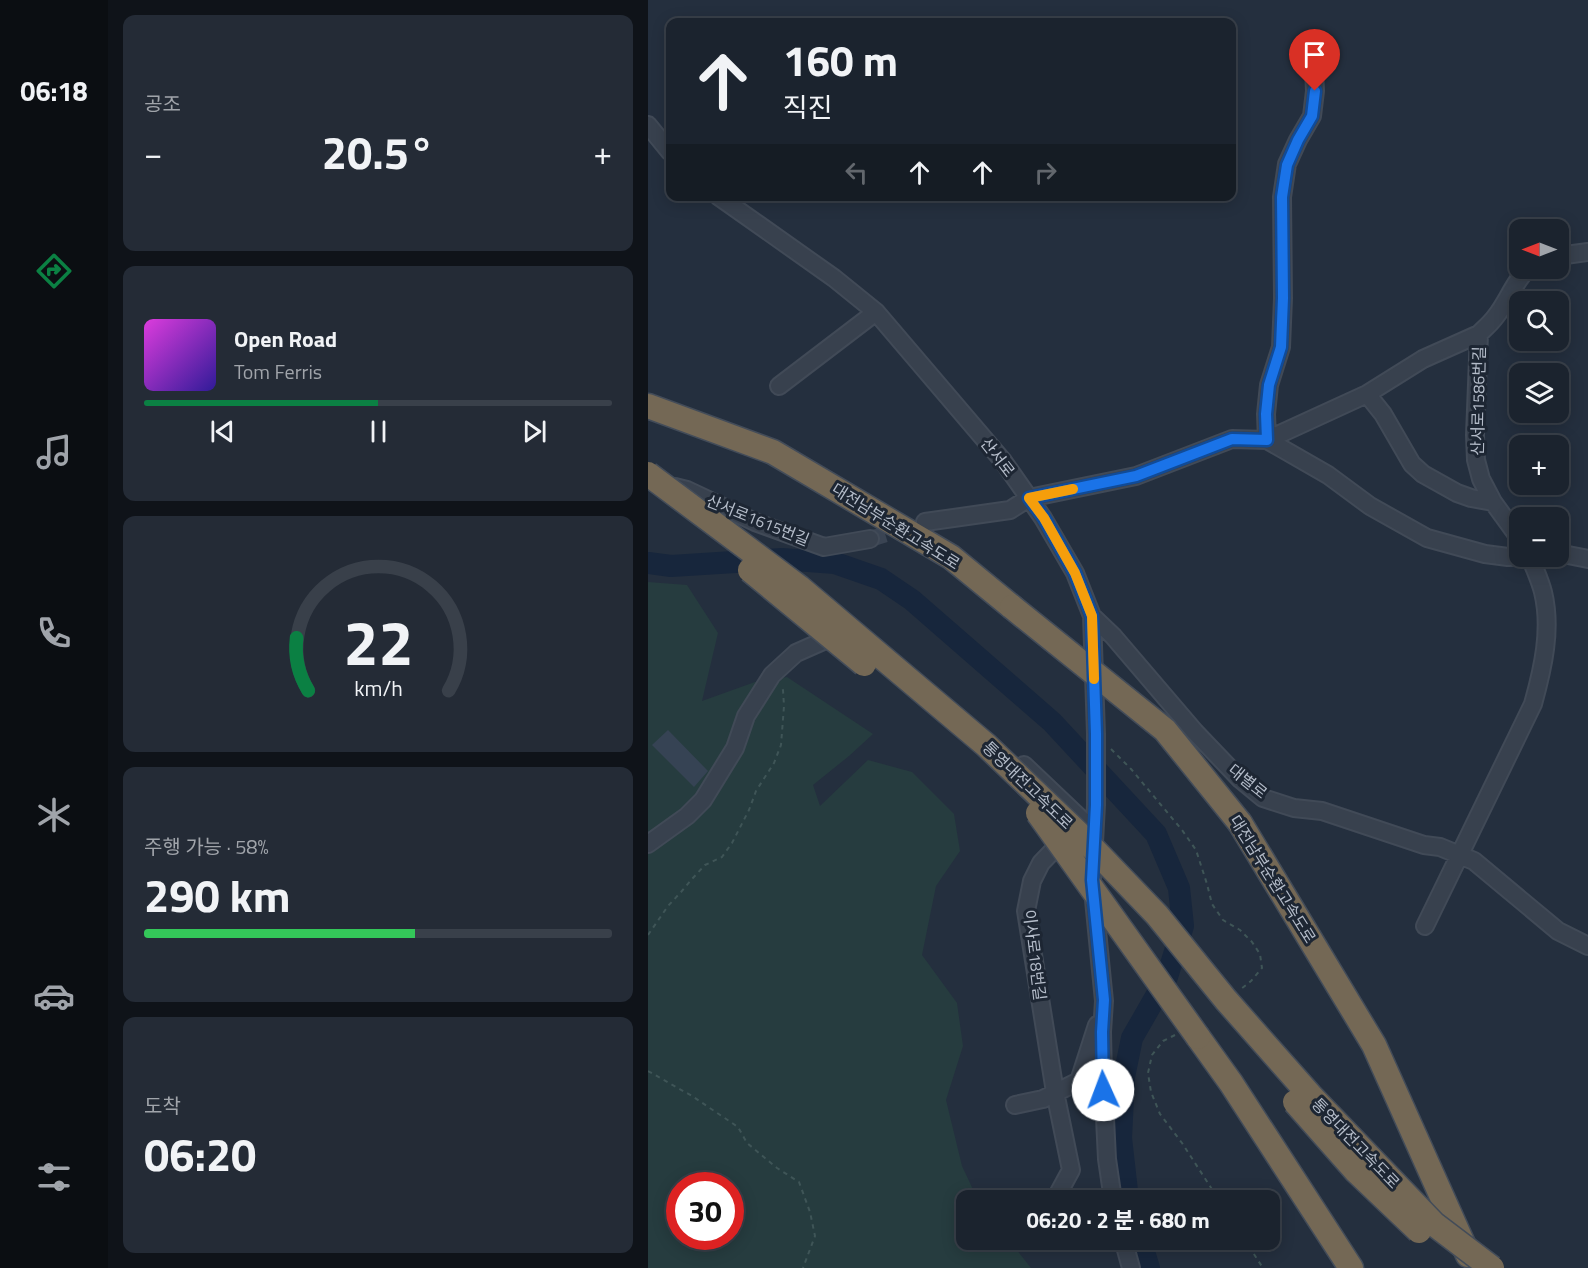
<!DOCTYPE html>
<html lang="ko">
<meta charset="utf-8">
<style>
:root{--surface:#1b232e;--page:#242b36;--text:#f1f3f6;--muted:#a0a4aa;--line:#39404a;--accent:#0b8043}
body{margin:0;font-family:"Titillium Web","Noto Sans KR",sans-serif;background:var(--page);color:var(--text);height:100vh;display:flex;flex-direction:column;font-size:22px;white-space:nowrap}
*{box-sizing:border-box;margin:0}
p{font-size:20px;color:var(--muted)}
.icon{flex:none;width:33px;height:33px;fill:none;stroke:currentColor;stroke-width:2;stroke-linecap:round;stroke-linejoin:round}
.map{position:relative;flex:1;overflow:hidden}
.panel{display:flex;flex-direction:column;gap:15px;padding:15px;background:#0f1319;width:540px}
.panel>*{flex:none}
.hud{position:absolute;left:18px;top:18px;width:570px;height:183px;border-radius:12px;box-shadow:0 3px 15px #0003,0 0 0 2px var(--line);background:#1b232e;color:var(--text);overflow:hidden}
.needle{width:39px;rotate:270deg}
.fabs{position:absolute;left:861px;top:219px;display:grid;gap:12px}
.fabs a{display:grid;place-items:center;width:60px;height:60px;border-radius:12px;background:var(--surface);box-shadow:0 3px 15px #0003,0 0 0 2px var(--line);font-size:30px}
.speed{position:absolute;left:18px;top:1172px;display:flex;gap:12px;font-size:30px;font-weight:700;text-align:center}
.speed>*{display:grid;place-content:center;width:78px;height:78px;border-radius:50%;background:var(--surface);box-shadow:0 3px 15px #0003,0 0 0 2px var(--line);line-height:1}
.speed .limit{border:9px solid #d22;background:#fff;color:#111}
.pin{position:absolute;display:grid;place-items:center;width:51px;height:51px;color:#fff;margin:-62px -26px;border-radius:50% 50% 50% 0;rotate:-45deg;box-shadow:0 0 6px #0007}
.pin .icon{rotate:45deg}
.me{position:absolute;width:66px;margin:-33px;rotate:358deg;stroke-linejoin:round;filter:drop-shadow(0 0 4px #0008)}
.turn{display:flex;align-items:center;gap:21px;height:126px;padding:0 18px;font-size:27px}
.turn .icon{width:78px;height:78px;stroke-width:2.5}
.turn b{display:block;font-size:42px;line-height:51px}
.lanes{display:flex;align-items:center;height:57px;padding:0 18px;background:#0003;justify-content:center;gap:30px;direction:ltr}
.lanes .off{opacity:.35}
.big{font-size:45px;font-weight:700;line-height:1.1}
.panel .widget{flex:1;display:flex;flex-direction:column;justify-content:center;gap:9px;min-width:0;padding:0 21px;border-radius:12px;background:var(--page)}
.panel .dial{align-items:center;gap:0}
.dial svg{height:156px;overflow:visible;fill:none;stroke:var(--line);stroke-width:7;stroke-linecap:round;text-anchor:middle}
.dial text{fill:var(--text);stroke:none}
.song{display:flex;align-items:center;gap:18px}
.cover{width:72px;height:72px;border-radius:9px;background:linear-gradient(135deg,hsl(300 70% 55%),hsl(250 70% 35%))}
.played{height:6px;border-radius:3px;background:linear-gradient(90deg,var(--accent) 50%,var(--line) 50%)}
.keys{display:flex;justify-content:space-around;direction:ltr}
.heat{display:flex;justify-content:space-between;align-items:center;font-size:33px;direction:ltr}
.charge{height:9px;border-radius:4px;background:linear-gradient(90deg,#34c759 58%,var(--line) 0)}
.trip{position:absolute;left:308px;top:1190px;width:324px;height:60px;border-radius:12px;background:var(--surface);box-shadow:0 3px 15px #0003,0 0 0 2px var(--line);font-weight:700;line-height:60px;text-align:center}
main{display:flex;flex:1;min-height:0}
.dock{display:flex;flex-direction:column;width:108px;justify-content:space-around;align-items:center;background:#0b0e12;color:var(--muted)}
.dock .icon{width:42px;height:42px}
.dock .selected{color:var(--accent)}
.dock b{font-size:27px;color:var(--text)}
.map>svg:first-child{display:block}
.green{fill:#263c3f;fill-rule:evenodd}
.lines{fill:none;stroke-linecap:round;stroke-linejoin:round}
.river{stroke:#17263c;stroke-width:22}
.building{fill:#364354}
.minor-tunnel{stroke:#3a4453;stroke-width:16;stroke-dasharray:16 8;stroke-linecap:butt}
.minor-casing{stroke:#414a57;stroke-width:20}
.highway-casing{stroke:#434c59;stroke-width:27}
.path{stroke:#3f5557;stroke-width:2;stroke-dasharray:4.5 4.5;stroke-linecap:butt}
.minor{stroke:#38414e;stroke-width:16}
.highway{stroke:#746855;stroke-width:24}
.highway-bridge-casing{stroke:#434c59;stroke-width:27;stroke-linecap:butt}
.highway-bridge{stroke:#746855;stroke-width:24}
.route-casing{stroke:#114b97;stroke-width:15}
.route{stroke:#1a73e8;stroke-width:10}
.slow{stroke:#f59e0b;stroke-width:10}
.labels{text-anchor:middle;stroke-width:6;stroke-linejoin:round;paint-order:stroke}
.street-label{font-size:16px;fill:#b4bcc9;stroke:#1d2633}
</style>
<main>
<nav class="dock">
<b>06:18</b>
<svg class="icon selected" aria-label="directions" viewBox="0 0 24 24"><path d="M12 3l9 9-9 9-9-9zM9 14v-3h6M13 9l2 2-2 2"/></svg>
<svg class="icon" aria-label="music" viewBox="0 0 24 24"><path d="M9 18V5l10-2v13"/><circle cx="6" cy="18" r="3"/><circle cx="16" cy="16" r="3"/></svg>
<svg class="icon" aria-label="phone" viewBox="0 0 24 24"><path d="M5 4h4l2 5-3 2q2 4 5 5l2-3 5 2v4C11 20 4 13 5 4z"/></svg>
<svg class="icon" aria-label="climate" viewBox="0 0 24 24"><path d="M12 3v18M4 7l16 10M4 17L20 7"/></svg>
<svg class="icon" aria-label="car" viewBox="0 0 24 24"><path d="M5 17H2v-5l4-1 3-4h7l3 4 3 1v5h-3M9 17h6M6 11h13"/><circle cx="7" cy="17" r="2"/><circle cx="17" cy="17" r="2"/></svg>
<svg class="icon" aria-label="filters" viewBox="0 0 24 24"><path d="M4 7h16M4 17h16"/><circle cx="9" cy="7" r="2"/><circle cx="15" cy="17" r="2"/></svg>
</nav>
<section class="panel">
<div class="widget"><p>공조</p>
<div class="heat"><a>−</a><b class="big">20.5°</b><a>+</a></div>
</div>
<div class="widget">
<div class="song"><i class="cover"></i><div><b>Open Road</b><p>Tom Ferris</p></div></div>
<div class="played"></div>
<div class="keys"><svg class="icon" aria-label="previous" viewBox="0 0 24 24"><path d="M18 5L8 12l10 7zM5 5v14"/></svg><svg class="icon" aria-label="pause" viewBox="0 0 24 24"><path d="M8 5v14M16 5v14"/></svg><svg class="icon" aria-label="next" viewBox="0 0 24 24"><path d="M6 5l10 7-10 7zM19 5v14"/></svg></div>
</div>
<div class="widget dial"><svg viewBox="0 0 100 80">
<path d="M14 69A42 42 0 1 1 86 69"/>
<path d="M14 69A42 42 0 0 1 8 42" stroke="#0b8043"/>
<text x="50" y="56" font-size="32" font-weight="700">22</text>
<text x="50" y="72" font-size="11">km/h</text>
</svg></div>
<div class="widget"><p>주행 가능 · 58%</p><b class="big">290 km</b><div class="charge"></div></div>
<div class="widget"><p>도착</p><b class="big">06:20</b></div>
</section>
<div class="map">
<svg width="940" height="1268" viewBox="0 0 940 1268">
<rect width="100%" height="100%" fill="#242f3e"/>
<path class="green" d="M0,582l39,3 31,48 -16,68 53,-19 32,-5 86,57 -24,22 -36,29 7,21 48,-46 44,12 42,42 6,37 -24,35 -14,69 35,48 6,43 -17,54 16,66 16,34h-12v39h42l23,29h-383zM32,1185h50v51h-50z"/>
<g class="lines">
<path class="river" d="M0,563l23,3 111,-7 53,4 46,16 31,21 140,122 104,112 23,54 4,38 -16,51 -35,61 -8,39 -3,61 7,62
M492,1239l9,29"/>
</g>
<path class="building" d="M20,730l40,41 -14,16 -42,-42z"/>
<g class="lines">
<path class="minor-tunnel" d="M222,539l39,-12"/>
<defs>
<path id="minor" d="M666,70l1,21 -3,25 -14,24 -11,24 -5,33 1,101 -2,49 -12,38 -3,29 1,26 100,-46 56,-35 56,-25
M0,125l22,27
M70,196l116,82 42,34 127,149 26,37 107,-22 96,-37 35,1 61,35 42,31 57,32 58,16 23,3 29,-1
M910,256l30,-4
M131,386l97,-74
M719,394l16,20 29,50 11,10 34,19 14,5 22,4
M27,487l12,3 68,32 69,25 46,-8
M277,522l85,-12 19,-12 14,20 32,55 17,43 4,118v71l-4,75 12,121 -2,31 1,45 4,82 6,41
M872,539l-27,-37 -12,-23 -5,-19 -1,-25 4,-101c6,-6 12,-11 17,-18 12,-15 18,-35 33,-48
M910,553l30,6
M444,616l21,20 82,96 45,47 23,19 31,10 28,3 102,34 16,2 34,14 84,70 30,15
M376,765l58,55
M0,844l39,-28 16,-16 32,-52 11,-32 26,-41 24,-22 43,-19
M777,926l108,-222c10,-36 19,-75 10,-112 -3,-12 -9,-24 -13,-36
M431,1081l18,-56
M367,1105l28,-6 36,-18 24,-4
M411,1200l-1,-6 13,-24 -16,-78 -29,-181 6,-30 9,-18 26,-27
M475,1239l8,29"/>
<path id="highway" d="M0,406l125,46 178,105 61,50
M592,823l134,222 94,210
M550,1037l33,46 120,185"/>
</defs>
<use href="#minor" class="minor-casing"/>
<use href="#highway" class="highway-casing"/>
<path class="path" d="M337,22l6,-1
M463,749l20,20 51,61 14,20 11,34 5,20 11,16 17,10 12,12 8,12 2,14 -11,13 -10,8
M0,935l20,-29 13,-14 11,-13 13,-14 17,-8 10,-14 17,-33 7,-19 18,-28 7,-18 3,-39 -1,-16 -2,-3
M527,1035l-12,6 -11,14 -4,18 3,19 9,22 22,29 37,57
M0,1071l44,25 46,31 9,16 30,25 22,14 11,30 5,24 -12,32
M596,1239l19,29"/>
<use href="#minor" class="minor"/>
<use href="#highway" class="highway"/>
<defs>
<path id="highway-bridge" d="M0,474l151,113 187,158 96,92 75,78 69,85 84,95 124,129 58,44
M102,570l114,94
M364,607l153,123 75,93
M390,813l160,224
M647,1102l61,69 63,60"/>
</defs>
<use href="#highway-bridge" class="highway-bridge-casing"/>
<use href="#highway-bridge" class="highway-bridge"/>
</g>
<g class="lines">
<defs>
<path id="route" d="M455,1090l-1,-58 2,-32 -12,-120 4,-75v-71l-4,-118 -17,-43 -31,-55 -15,-20 107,-22 96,-37 35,1 -1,-26 3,-29 12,-38 2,-49 -1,-101 5,-32 11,-25 14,-24 3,-25"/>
</defs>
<use href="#route" class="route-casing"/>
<use href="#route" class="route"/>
<path class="slow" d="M425,489l-44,9 15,20 31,55 17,43 2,63"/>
</g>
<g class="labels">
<g class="street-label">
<text transform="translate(830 401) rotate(-89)" y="6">산서로1586번길</text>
<text transform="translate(350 457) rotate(52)" y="6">산서로</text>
<text transform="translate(110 520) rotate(22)" y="6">산서로1615번길</text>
<text transform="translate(248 526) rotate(32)" y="6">대전남부순환고속도로</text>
<text transform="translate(600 781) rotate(39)" y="6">대별로</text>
<text transform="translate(380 785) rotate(44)" y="6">통영대전고속도로</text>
<text transform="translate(625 879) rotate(58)" y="6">대전남부순환고속도로</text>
<text transform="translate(387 955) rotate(83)" y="6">이사로18번길</text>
<text transform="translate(708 1143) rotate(46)" y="6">통영대전고속도로</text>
</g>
</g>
</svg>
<div class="fabs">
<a><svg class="needle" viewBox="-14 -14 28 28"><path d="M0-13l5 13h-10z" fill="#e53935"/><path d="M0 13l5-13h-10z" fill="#a0a4aa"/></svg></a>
<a><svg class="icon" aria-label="search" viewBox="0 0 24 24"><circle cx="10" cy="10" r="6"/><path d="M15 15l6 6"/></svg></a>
<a><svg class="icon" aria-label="layers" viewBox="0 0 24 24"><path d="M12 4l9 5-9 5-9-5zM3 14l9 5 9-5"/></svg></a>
<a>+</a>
<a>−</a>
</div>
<div class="speed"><div class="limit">30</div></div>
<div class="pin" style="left:667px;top:91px;background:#d93025"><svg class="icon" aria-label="arrive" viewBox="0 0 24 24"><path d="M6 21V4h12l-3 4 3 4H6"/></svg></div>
<svg class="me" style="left:455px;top:1090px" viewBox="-20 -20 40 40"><circle r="19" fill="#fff"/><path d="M0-13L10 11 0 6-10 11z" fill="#1a73e8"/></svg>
<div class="trip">06:20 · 2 분 · 680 m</div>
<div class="hud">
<div class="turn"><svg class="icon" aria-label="ahead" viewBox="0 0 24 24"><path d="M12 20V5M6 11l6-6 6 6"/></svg><div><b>160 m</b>직진</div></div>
<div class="lanes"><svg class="icon off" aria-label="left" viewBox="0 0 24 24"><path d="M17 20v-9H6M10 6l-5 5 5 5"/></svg><svg class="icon" aria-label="ahead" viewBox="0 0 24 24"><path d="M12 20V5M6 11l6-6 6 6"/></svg><svg class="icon" aria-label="ahead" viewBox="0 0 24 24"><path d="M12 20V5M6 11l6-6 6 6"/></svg><svg class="icon off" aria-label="right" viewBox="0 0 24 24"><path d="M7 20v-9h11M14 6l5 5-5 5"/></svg></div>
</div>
</div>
</main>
